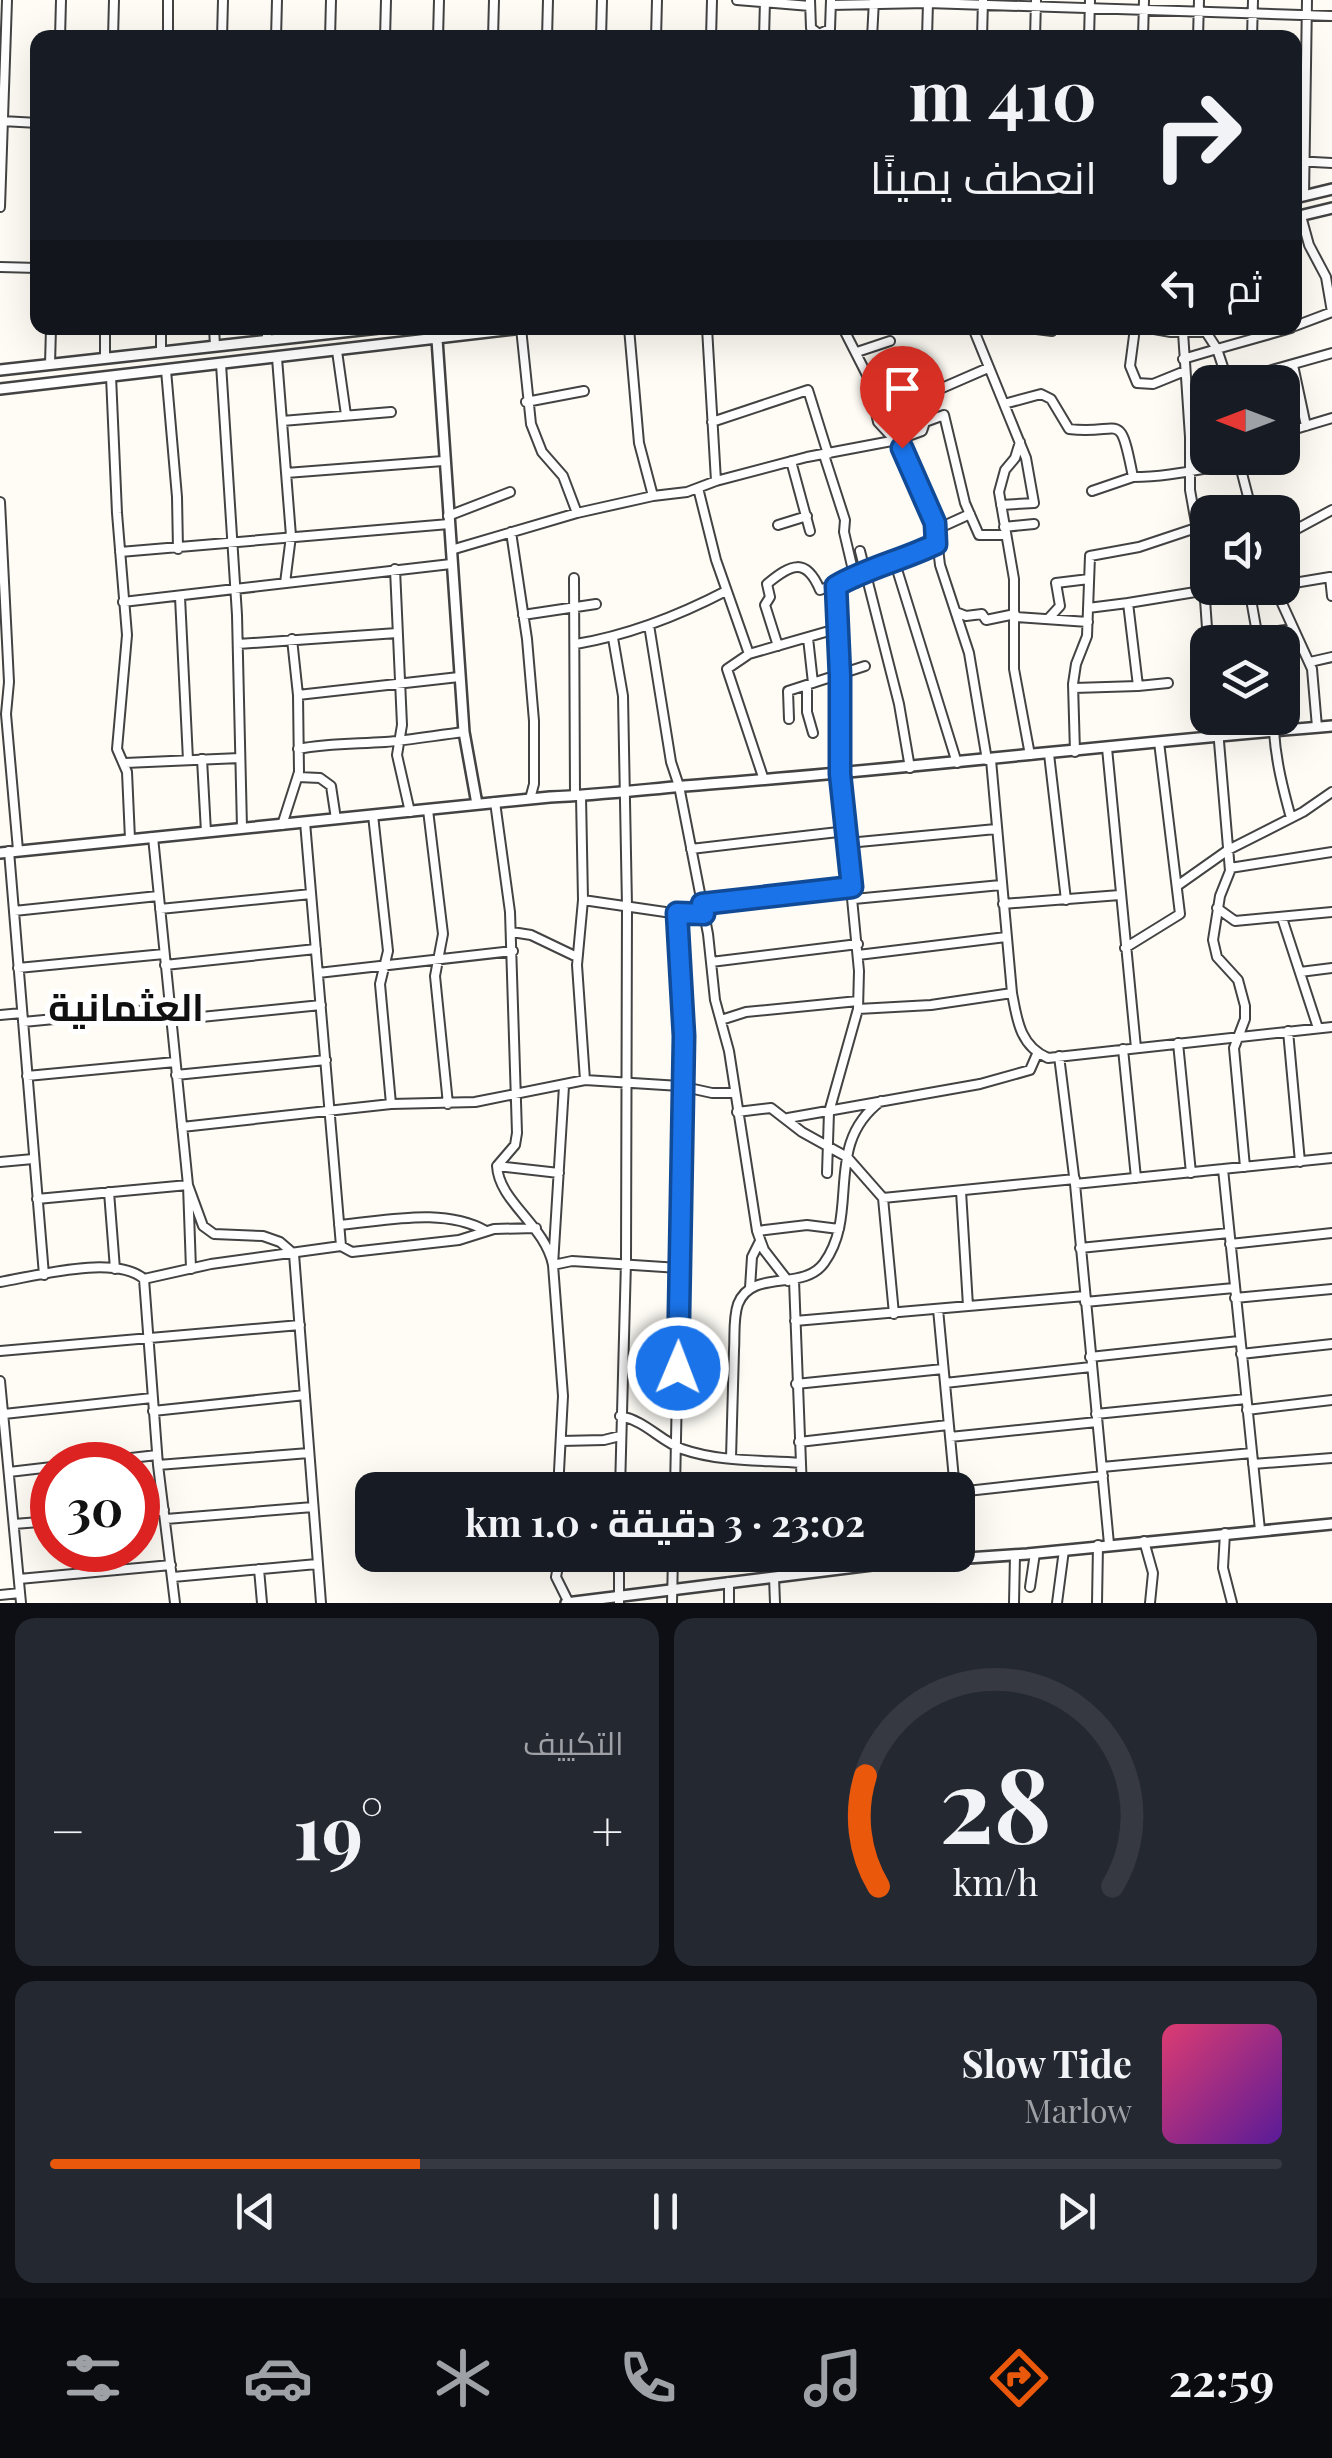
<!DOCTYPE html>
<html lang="ar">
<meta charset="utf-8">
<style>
:root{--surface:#171b24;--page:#242831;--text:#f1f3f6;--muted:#9ea1a6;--line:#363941;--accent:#ea580c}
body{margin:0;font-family:"Playfair Display",Cairo,serif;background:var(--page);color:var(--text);direction:rtl;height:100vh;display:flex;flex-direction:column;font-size:38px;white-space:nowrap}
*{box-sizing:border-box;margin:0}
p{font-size:32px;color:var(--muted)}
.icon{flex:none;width:55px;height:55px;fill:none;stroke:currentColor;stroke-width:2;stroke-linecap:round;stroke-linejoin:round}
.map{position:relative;height:1603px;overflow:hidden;direction:ltr}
.side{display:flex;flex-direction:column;gap:15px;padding:15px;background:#0d0f14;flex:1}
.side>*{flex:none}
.hud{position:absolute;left:30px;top:30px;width:1272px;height:305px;border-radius:20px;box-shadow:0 10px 40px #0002;direction:rtl;background:#171b24;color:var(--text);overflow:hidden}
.needle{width:65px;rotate:270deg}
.controls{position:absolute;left:1190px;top:365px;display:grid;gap:20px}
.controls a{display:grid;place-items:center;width:110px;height:110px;border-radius:20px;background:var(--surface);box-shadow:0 10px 40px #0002;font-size:50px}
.speed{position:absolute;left:30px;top:1442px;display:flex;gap:20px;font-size:50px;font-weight:700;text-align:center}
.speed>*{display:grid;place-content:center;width:130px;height:130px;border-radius:50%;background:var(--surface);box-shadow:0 10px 40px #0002;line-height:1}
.speed .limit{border:15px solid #d22;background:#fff;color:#111}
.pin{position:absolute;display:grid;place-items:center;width:85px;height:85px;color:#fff;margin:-102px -42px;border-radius:50% 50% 50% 0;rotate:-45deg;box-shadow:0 0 10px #0007}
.pin .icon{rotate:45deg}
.me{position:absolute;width:110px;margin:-55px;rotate:1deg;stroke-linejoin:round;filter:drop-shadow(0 0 8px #0008)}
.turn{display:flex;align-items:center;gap:35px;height:210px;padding:0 40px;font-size:45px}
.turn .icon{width:130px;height:130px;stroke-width:2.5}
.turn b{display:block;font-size:70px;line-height:85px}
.then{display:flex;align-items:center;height:95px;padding:0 40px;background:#0003;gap:20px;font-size:38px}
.big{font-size:75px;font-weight:700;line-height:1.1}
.side .tile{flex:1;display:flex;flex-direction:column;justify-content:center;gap:15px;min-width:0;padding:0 35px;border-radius:20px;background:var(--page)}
.side .dial{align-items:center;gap:0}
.dial svg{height:260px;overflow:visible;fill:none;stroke:var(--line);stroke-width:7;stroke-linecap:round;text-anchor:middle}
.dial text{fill:var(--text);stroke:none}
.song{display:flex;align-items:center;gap:30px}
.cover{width:120px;height:120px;border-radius:15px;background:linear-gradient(135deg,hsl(340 70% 55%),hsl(270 70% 35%))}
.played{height:10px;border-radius:5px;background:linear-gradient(90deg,var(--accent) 30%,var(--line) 30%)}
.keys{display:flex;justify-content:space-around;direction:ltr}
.heat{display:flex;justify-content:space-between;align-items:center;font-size:55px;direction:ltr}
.side .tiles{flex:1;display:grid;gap:15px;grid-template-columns:1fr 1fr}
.tile:last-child{grid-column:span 2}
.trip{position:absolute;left:355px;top:1472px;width:620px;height:100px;border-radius:20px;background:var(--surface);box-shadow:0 10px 40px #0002;font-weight:700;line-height:100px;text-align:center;direction:rtl}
.menu{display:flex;height:160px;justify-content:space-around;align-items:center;background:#090b0e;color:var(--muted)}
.menu .icon{width:70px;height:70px}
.menu .selected{color:var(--accent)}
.menu b{font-size:45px;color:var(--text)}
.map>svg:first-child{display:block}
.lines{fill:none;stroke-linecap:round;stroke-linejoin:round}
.minor-casing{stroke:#434343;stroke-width:12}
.tertiary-casing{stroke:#434343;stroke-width:14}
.minor{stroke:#fff;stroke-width:8}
.tertiary{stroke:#fff;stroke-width:9}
.route-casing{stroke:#114b97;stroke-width:25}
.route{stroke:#1a73e8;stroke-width:18}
.labels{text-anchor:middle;stroke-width:10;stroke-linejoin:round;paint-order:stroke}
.neighbourhood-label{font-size:38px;font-weight:bold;fill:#101010;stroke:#fff}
</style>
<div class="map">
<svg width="1332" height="1603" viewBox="0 0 1332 1603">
<rect width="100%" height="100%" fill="#fefcf5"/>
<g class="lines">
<defs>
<path id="minor" d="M737,0l73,6
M810,0l1,28 8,6 11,-5 1,-29
M831,5l96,-2 405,13
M60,38l1,-38
M113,38l1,-38
M168,38v-38
M222,38l1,-38
M276,38l1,-38
M330,38l1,-38
M385,38l1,-38
M438,38l1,-38
M493,38l1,-38
M547,38l1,-38
M601,38l1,-38
M656,38l1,-38
M711,38l1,-38
M764,38l1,-38
M872,38l2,-38
M927,38l1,-36
M982,38l1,-38
M1035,38l1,-38
M1089,38l1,-38
M1143,38l1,-38
M1198,38l1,-38
M1252,38l1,-38
M2,121l36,2
M1295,161l37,2
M1304,196l3,-196
M0,207l7,-207
M1301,216l8,29 17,32 6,35
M0,267l38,1
M1295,326l37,-14
M105,328v30
M214,328l1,18
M267,328v13
M521,328l10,96 11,28 21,24 14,37
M629,328l10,115 14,53
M707,328l9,153
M843,328l25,49 10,45 24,26 33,75 5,42 29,88 18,107
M973,328l53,130 8,45 -33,2
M1029,328l23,3
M1135,328l-5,38 7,17 16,1 32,-13
M1149,328l22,4h35l11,17 74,-21
M1183,332l7,105v53l12,67 6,85
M337,351l9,64
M161,352v-24
M857,352l33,-11
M277,358l14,178 -6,47
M1183,359l34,-10 11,33
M50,364l1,-36
M221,364l16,251 5,213
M1293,365l13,61
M166,370l11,127 1,52
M1258,374l74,-21
M111,376l6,137 10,122 -10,114 10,23 3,67
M942,388l46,-20
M526,402l58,-11
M1004,404l37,-10 10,5 18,30c53,7 50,-23 64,48 28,0 53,-5 81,-10 19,-3 36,-3 56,-9
M282,421l109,-9
M712,422l96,-32 20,64
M1282,433l50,-15
M1020,442l-5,16 -10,12 -6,22 15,87v90l16,86
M1282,453h2
M824,455l21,65 -1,12 12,51
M1238,458l14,54
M791,461l19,70
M286,473l157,-12
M698,488l18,72 33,94 87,-25
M1092,491l41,-14
M0,502l9,180 -3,32 12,136
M448,516l62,-24
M778,525l29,-9
M1004,527l30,-3
M935,530l35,-16
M511,532l16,107 7,82v63l-4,15
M1282,537l50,-27
M451,550l126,-37 76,-17 34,-4 29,-11 91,-24 90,-17 25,-9 3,-9 19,-7 21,88 14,32h25
M860,551l39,153 11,64
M120,552l329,-28
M895,563l62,200
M395,569l7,156 -5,30 13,57
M574,578l1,218
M1282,585l48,-8 2,19
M1249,588l8,45
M1275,588l37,81 5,58
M180,597l8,163
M123,602l328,-38
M1128,603l92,-15
M956,612l10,4 16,-2 4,6 29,-6
M523,615l73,-11
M1016,617l72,5
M1049,618l11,-12 -4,-23 33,-4
M649,625l22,137 8,24 29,148 7,66 14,51 28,180 7,19 24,31
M1247,635l46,-6
M613,638l10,58 4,210 -1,355 -6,229
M808,638l5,45
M238,644l159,-11
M576,644c54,-9 102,-28 150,-53
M778,646l-13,-41 5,-8 -3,-13c24,-20 39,-27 53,6l116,-46
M749,654l-22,15 37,111
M1310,662l22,-5
M807,685v27l6,21
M1138,686l30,-3
M1074,688l64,-2 -10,-83 -40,5
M298,695l161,-18
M1217,718l13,153 -10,25 -7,44 4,17 21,23 7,26v13l-11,29 11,119
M1243,718l1,16
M789,719l-1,-28 77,-25
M1274,731c2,31 9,58 17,87
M1107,748l29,300
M298,749c30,-6 57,-5 87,-7 26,-2 53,-7 79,-10
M1075,752l-2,-68 3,-20 11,-28 3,-80 49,-9 57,-19
M1049,754l17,146
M202,759l4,73
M991,760l21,233c5,27 8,53 36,65l284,-31
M125,763l115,-5
M298,777l22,1 11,8 5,33
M581,796l2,104 -6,65 8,115
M495,802l15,110 7,221 -2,12 -18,21c2,36 48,59 56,99
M428,810l15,124 -8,42 13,128
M373,815l15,136 -8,33 11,120
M305,822l36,424 11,6 107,-12 35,-11 42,-1
M282,825l17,-53 -1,-77 -6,-56
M153,837l35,348 3,84
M848,843l148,-14
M691,849l156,-18
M9,851l35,424
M1230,868l102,-16
M1177,886l51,-36 75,-38 29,-20
M854,899l147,-14
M583,900l89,13 32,1
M701,903l152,-16
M1003,904l117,-9
M1217,908l18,13 97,-9
M160,909l151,-15
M14,911l144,-15
M1282,918l36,110
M512,932l19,3 46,22
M1125,948l55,-34 -21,-172
M858,955l148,-18
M711,962l147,-18
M165,965l151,-16
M18,968l146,-14
M1300,972l32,-4
M318,973l195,-22
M858,1009l73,-4 81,-12
M0,1015l22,-2
M171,1020l150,-15
M721,1020l25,-8 112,-11
M23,1022l147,-14
M1288,1031l12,131
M1178,1043l13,130
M1123,1049l13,129
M1059,1056l16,128 34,360
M176,1075l150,-15
M27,1076l148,-14
M737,1112l34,-4 31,24 45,25 36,41
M788,1118l192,-34 50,-14 7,-16
M182,1127l209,-23 84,-2 110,-22 95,6 32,7h22
M0,1162l33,-3
M497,1166l62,7
M1223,1169l37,361
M827,1173l2,-61 29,-103 1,-38 -19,-197 1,-98 -6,-90
M1075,1184l257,-26
M188,1185l15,41 11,8 49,2 17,6 14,12 27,349
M961,1191l7,115
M109,1192l6,77
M37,1199l151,-14
M339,1225c48,-4 104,-18 147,6
M757,1231l50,-6 32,4
M1230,1244l102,-11
M1080,1248l149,-15
M553,1265l19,-4 107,7
M144,1279l67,-15 130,-18
M794,1280l8,210
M0,1282c36,-6 115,-28 144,-3l14,186 17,138
M750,1288l2,-31 7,-14
M1235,1298l97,-9
M1085,1302l149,-14
M938,1309l17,181
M894,1314l-11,-116 192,-19
M795,1321l290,-25
M0,1351l300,-26
M1241,1354l91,-10
M1090,1357l149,-16
M0,1381l21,222
M945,1383l146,-16
M796,1384l147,-15
M1247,1410l85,-10
M153,1411l152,-16
M4,1414l148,-16
M1096,1414l150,-15
M620,1416c26,5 39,24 62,33 37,13 79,11 118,14
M950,1437l147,-15
M561,1441l43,-1 16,-4
M799,1442l149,-17
M731,1458c1,-36 2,-72 3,-108 1,-14 -1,-32 4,-46 14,-36 65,-12 86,-41 37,-51 -2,-118 57,-162
M1253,1464l79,-6
M70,1465l87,-10
M158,1465l151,-12
M1102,1467l150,-14
M9,1472l43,-5
M558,1490l5,-94 -10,-131 11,-179
M675,1490l9,-454 -7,-123
M860,1490l94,-9
M958,1492l145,-16
M138,1513l26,-3
M166,1519l147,-12
M14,1524l38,-3
M958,1526l4,31
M1225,1533l-2,35 9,35
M1144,1541l9,32 -3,30
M560,1555l-4,22 13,26
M805,1555l1,18
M259,1569l3,34
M173,1577l144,-13
M774,1577l1,26
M19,1579l152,-14
M1030,1587l5,-34
M0,1595l20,-2
M619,1603v-48
M672,1603l1,-48
M729,1603v-21
M1014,1603l1,-48
M1057,1603l7,-53
M1097,1603l1,-58"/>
<path id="tertiary" d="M1295,198l37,-9
M1295,217l37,-9
M437,339l27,393 13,72
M0,370l379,-42
M0,389l523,-61
M0,853l550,-56c53,-2 106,-9 159,-13 208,-16 415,-41 623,-58
M566,1603l314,-39 147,-10 305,-30"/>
</defs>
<use href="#minor" class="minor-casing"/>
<use href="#tertiary" class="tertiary-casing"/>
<use href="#minor" class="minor"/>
<use href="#tertiary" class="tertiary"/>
</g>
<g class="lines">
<defs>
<path id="route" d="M678,1368l6,-332 -7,-123 27,1 -2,-10 150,-17 -12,-113v-98l-4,-90c31,-18 67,-26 100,-42l-1,-21 -33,-75"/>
</defs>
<use href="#route" class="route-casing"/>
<use href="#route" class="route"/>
</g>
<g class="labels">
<g class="neighbourhood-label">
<text x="126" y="1021">العثمانية</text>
</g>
</g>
</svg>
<div class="controls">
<a><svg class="needle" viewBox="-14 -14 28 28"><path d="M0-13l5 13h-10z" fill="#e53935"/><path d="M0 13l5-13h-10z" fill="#9ea1a6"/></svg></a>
<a><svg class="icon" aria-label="sound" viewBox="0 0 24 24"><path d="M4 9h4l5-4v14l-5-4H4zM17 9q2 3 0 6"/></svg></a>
<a><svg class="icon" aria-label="layers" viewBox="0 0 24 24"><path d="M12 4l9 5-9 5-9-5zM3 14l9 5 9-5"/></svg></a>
</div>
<div class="speed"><div class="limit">30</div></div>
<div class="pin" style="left:902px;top:448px;background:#d93025"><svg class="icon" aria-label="arrive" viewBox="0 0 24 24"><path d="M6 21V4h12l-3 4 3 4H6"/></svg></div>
<svg class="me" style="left:678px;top:1368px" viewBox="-20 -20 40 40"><circle r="17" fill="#1a73e8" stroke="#fff" stroke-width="3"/><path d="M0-11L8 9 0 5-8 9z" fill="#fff"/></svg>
<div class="trip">23:02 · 3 دقيقة · 1.0 km</div>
<div class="hud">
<div class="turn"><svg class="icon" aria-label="right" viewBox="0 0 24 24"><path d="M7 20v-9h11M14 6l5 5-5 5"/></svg><div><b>410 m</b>انعطف يمينًا</div></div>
<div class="then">ثم<svg class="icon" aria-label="left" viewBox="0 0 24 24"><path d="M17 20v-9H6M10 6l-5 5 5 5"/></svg></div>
</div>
</div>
<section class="side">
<div class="tiles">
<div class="tile dial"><svg viewBox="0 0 100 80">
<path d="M14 69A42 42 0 1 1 86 69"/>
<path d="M14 69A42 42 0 0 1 10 35" stroke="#ea580c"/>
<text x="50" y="56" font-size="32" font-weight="700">28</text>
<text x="50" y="72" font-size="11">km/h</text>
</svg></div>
<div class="tile"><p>التكييف</p>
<div class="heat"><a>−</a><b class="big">19°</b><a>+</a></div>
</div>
<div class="tile">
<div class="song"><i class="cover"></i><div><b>Slow Tide</b><p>Marlow</p></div></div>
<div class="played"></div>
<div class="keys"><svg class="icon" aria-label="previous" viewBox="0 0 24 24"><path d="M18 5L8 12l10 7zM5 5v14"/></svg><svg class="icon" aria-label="pause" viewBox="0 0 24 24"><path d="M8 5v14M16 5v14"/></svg><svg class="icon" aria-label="next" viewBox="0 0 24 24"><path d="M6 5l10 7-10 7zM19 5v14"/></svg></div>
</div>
</div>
</section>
<nav class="menu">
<b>22:59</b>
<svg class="icon selected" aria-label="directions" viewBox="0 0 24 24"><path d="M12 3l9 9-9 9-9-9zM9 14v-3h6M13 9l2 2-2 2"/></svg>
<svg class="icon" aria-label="music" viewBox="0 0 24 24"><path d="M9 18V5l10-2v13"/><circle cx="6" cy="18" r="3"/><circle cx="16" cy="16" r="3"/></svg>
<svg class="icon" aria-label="phone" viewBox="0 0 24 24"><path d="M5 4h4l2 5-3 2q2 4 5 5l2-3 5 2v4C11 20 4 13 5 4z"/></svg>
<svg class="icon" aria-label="climate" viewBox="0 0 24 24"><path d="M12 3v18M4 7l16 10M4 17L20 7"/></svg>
<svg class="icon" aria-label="car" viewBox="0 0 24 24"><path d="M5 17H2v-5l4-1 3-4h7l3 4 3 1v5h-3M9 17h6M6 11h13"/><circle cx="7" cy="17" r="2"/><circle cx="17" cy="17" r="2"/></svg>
<svg class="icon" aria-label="filters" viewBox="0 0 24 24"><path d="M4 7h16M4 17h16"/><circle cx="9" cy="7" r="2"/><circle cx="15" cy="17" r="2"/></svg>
</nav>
